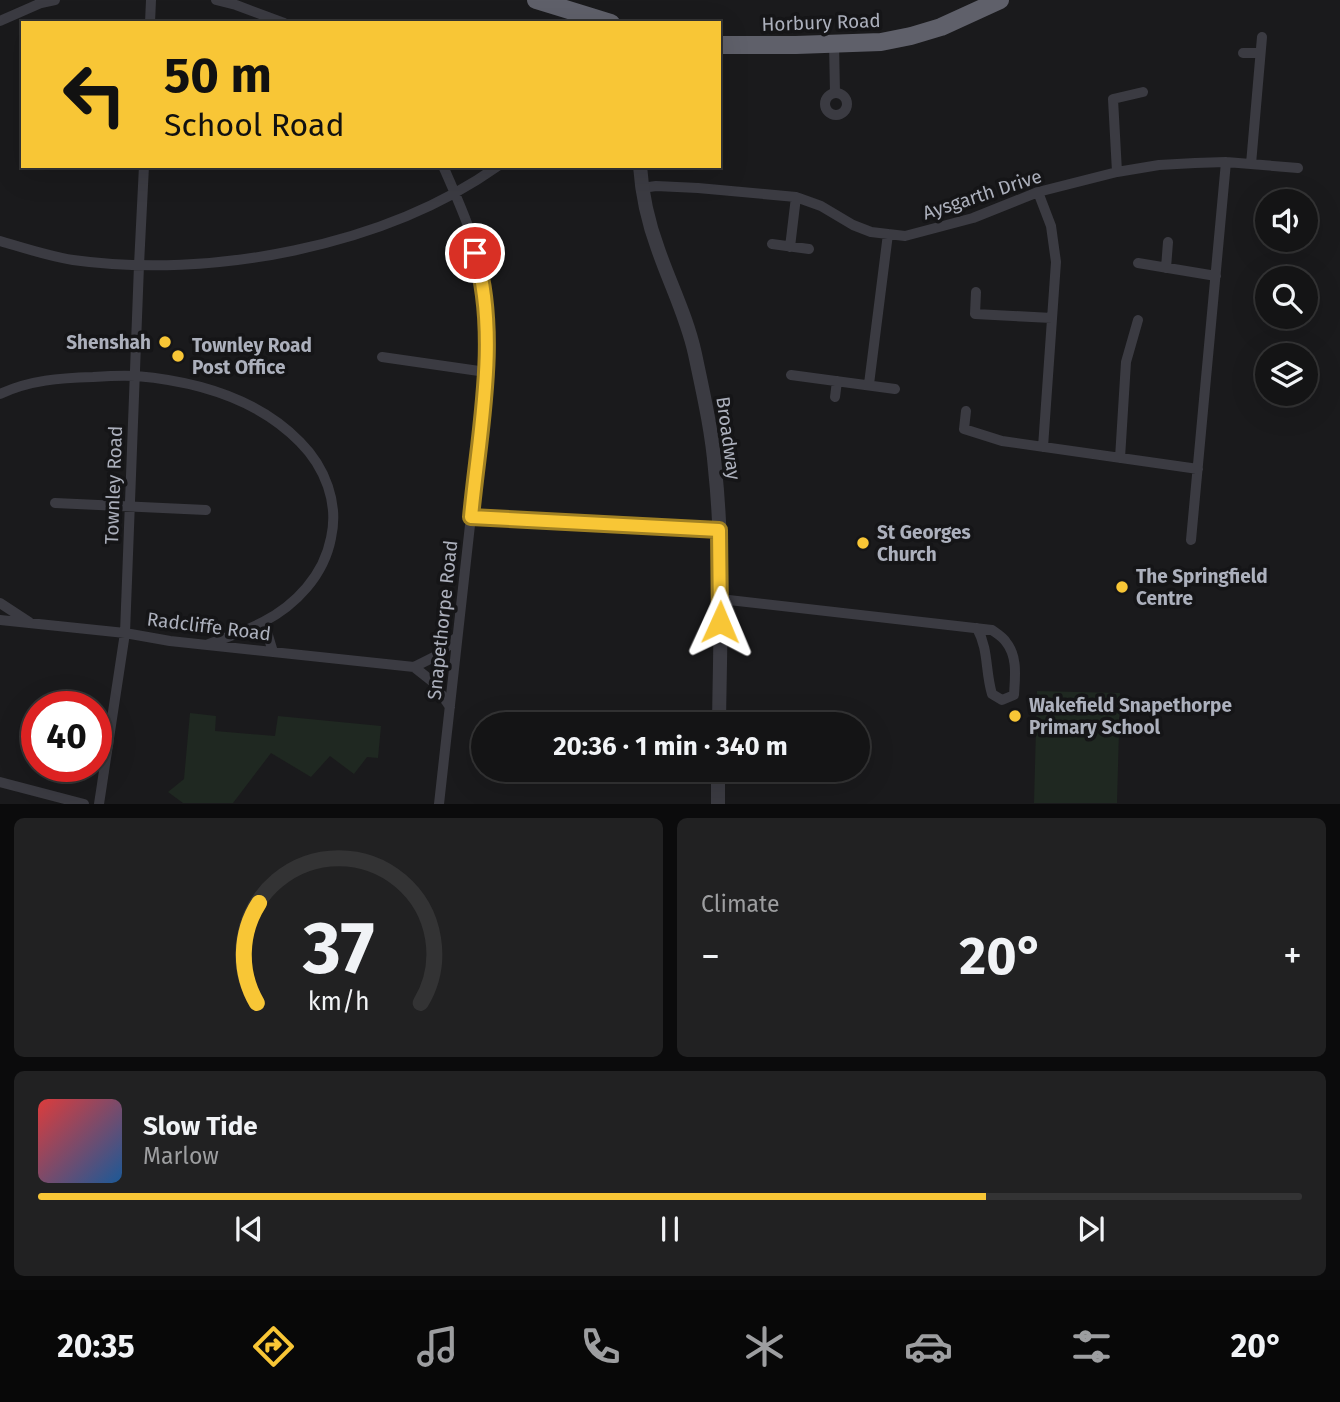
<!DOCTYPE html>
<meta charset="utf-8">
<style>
:root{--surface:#141415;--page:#212122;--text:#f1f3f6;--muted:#9d9ea0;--line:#333334;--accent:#f8c636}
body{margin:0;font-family:"Fira Sans",sans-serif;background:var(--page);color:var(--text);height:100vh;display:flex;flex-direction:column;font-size:26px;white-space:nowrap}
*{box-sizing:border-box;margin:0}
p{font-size:23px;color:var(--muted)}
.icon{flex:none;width:38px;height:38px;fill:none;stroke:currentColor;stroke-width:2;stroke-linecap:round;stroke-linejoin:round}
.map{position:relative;height:804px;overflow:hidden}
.panel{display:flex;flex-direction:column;gap:14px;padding:14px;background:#0b0b0c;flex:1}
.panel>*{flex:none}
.hud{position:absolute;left:21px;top:21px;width:700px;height:147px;border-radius:0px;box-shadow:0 7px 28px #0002,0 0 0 2px var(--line);background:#f8c636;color:#111;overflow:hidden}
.tools{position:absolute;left:1255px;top:189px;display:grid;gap:14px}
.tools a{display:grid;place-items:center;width:63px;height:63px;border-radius:50%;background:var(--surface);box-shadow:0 7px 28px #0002,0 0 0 2px var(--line);font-size:35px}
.speed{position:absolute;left:21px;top:691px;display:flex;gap:14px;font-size:35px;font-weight:700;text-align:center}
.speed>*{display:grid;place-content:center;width:91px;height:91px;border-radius:50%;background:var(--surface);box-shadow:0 7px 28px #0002,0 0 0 2px var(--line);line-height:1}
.speed .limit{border:10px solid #d22;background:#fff;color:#111}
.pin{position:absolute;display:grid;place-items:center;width:60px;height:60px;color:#fff;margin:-30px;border:4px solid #fff;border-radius:50%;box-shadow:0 2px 7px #0007}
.me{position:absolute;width:77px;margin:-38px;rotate:1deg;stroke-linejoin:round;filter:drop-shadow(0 0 5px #0008)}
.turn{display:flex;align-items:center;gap:24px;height:147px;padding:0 28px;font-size:32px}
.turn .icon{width:91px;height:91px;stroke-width:2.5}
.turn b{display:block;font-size:49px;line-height:60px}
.big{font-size:52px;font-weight:700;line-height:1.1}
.panel .tile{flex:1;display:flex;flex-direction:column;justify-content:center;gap:10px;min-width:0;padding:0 24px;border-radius:10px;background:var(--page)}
.panel .dial{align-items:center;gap:0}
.dial svg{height:182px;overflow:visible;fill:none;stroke:var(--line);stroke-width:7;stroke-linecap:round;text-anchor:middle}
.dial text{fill:var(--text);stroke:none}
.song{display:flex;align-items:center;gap:21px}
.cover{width:84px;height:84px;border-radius:10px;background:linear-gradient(135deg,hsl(0 70% 55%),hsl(210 70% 35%))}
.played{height:7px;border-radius:4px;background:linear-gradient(90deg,var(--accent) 75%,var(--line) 75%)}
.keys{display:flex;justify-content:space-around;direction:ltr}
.heat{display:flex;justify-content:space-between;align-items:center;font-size:38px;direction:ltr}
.panel .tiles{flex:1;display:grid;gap:14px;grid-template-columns:1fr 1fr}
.tile:last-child{grid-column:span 2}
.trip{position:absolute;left:471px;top:712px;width:399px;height:70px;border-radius:35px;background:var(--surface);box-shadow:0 7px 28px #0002,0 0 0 2px var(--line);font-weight:700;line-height:70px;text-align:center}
.menu{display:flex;height:112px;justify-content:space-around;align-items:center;background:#080808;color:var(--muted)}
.menu .icon{width:49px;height:49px}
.menu .selected{color:var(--accent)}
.menu b{font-size:32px;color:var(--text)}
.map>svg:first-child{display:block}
.green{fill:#1f2821}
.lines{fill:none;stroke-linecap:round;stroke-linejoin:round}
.minor{stroke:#3b3b42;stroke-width:10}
.tertiary{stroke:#3b3b42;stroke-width:14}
.trunk{stroke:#5f606a;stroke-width:18}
.route-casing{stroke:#a18123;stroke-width:18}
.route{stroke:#f8c636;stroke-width:12}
.poi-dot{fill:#f8c636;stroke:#151517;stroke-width:2.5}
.labels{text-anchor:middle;stroke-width:7;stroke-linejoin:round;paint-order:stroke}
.street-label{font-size:19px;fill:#acb0bc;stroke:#151517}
.poi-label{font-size:19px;font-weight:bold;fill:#acb0bc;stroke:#151517;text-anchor:start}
</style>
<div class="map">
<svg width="1340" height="804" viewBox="0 0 1340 804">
<rect width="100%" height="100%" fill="#1a1a1c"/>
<path class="green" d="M1037,691l83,2 -3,110h-83z
M190,713l26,3 -1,15 60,5 3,-20 103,10 -3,32 -11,-1 -13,17 -24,-18 -19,21 -40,-24 -38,50h-50l-15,-11 16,-13z"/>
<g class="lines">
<path class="minor" d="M216,0l20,5 48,18
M0,21l41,-18 14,-3
M150,23l1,-23
M834,43l1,50
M1243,53h17
M825 104a11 11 0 1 1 22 0a11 11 0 1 1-22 0Z
M1251,164l11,-127
M1117,172l-4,-73 30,-7
M642,188l14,-2 42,2 98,9 25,9 32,19 18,7 34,4 68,-18 65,-26 79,-20 42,-7 36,-2 31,-1 72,6
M1038,192l13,34 5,36 -13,185
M0,241c24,7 48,15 73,19 137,19 311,-13 425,-94
M772,244l37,5
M790,247l6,-50
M1138,263l78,13
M1166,268l2,-26
M976,292l-1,22 77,4
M382,357l104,15
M791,375l104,14
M869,384l19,-150
M0,394c30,-14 60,-16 93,-17 14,-1 29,-2 43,-1 59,5 121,22 164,66 25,25 39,61 31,96 -7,37 -35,67 -68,84 -17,9 -36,15 -54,22
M835,397l2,-16
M966,411l-2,18 38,12 196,28
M1120,458l6,-96 12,-42
M55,503l151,7
M471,517l248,13
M1191,540l35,-378
M720,599l272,31c4,3 11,7 14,12 12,15 9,35 8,53l-12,5 -10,-6c-7,-23 -3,-44 -15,-66
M0,603l29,19
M0,620l125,13 45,8 244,26 19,15 17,25
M264,622l9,30
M414,667l24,-12 18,-17
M584,770l10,4 8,1 116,-1
M0,782l84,22
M99,804l26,-171 14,-368 5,-99
M439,804c11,-102 23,-204 34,-306 7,-74 20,-148 9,-222 -5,-34 -25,-78 -39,-110"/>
<path class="tertiary" d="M640,166c2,29 8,56 18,83 12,35 29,68 37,105 8,38 17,77 20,115 9,85 5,171 4,255
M718,804v-34"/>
<path class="trunk" d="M536,0l75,23
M719,45h77l85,-3 30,-6 30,-9 59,-27"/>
</g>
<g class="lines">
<defs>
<path id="route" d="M475,253c25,82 4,179 -4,264l248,13 1,92"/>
</defs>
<use href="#route" class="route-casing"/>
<use href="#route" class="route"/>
</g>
<g class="poi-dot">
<circle cx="165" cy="342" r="7"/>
<circle cx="178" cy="356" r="7"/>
<circle cx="863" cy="543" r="7"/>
<circle cx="1122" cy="587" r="7"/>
<circle cx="1015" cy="716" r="7"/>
</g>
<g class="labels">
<g class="street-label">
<text transform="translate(821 22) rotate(-2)" y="7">Horbury Road</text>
<text transform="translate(982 194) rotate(-18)" y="7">Aysgarth Drive</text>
<text transform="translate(729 438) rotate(82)" y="7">Broadway</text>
<text transform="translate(113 485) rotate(-88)" y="7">Townley Road</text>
<text transform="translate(442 620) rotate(-84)" y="7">Snapethorpe Road</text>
<text transform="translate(209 626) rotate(7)" y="7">Radcliffe Road</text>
</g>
<g class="poi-label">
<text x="151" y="349" text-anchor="end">Shenshah</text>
<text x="192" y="352">Townley Road<tspan x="192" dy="22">Post Office</tspan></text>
<text x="877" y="539">St Georges<tspan x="877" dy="22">Church</tspan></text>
<text x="1136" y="583">The Springfield<tspan x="1136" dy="22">Centre</tspan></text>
<text x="1029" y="712">Wakefield Snapethorpe<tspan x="1029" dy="22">Primary School</tspan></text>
</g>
</g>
</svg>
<div class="tools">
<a><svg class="icon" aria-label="sound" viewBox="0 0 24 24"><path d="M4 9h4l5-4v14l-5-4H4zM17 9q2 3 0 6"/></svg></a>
<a><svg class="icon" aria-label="search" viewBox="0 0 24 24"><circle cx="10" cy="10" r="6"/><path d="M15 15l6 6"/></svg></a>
<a><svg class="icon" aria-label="layers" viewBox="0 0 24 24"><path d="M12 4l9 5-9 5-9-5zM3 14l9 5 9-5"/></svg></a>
</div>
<div class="speed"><div class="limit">40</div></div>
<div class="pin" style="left:475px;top:253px;background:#d93025"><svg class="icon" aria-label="arrive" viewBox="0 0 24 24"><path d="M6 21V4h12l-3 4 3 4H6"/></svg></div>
<svg class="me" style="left:720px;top:622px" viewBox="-20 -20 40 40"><path d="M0-17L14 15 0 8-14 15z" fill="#f8c636" stroke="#fff" stroke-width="4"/></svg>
<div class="trip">20:36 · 1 min · 340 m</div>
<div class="hud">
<div class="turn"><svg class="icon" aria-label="left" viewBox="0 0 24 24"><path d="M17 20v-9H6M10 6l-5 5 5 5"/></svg><div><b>50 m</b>School Road</div></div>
</div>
</div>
<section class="panel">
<div class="tiles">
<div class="tile dial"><svg viewBox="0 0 100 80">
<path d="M14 69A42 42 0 1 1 86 69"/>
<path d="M14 69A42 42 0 0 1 15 25" stroke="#f8c636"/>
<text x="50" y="56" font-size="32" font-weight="700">37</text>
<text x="50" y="72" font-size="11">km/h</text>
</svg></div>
<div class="tile"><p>Climate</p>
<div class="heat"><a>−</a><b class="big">20°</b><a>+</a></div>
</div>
<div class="tile">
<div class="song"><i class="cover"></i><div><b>Slow Tide</b><p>Marlow</p></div></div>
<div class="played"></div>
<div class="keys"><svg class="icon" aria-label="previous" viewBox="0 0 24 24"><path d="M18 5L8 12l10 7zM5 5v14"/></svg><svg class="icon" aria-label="pause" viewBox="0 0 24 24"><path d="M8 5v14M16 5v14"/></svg><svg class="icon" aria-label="next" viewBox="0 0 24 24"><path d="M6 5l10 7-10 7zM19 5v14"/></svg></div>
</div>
</div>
</section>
<nav class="menu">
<b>20:35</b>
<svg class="icon selected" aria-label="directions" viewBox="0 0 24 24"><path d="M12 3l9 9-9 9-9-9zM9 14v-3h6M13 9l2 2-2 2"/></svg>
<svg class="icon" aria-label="music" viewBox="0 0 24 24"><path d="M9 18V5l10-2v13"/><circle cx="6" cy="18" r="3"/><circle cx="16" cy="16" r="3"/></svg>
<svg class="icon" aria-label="phone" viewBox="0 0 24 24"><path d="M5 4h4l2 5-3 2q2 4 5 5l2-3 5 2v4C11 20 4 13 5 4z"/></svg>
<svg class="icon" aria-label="climate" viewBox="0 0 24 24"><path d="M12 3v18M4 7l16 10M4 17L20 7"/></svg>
<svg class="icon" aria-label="car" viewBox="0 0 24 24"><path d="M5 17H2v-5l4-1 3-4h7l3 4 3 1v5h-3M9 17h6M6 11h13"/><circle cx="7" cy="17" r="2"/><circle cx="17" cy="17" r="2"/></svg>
<svg class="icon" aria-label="filters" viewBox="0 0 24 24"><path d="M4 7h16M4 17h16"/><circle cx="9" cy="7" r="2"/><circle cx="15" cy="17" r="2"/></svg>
<b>20°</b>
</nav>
